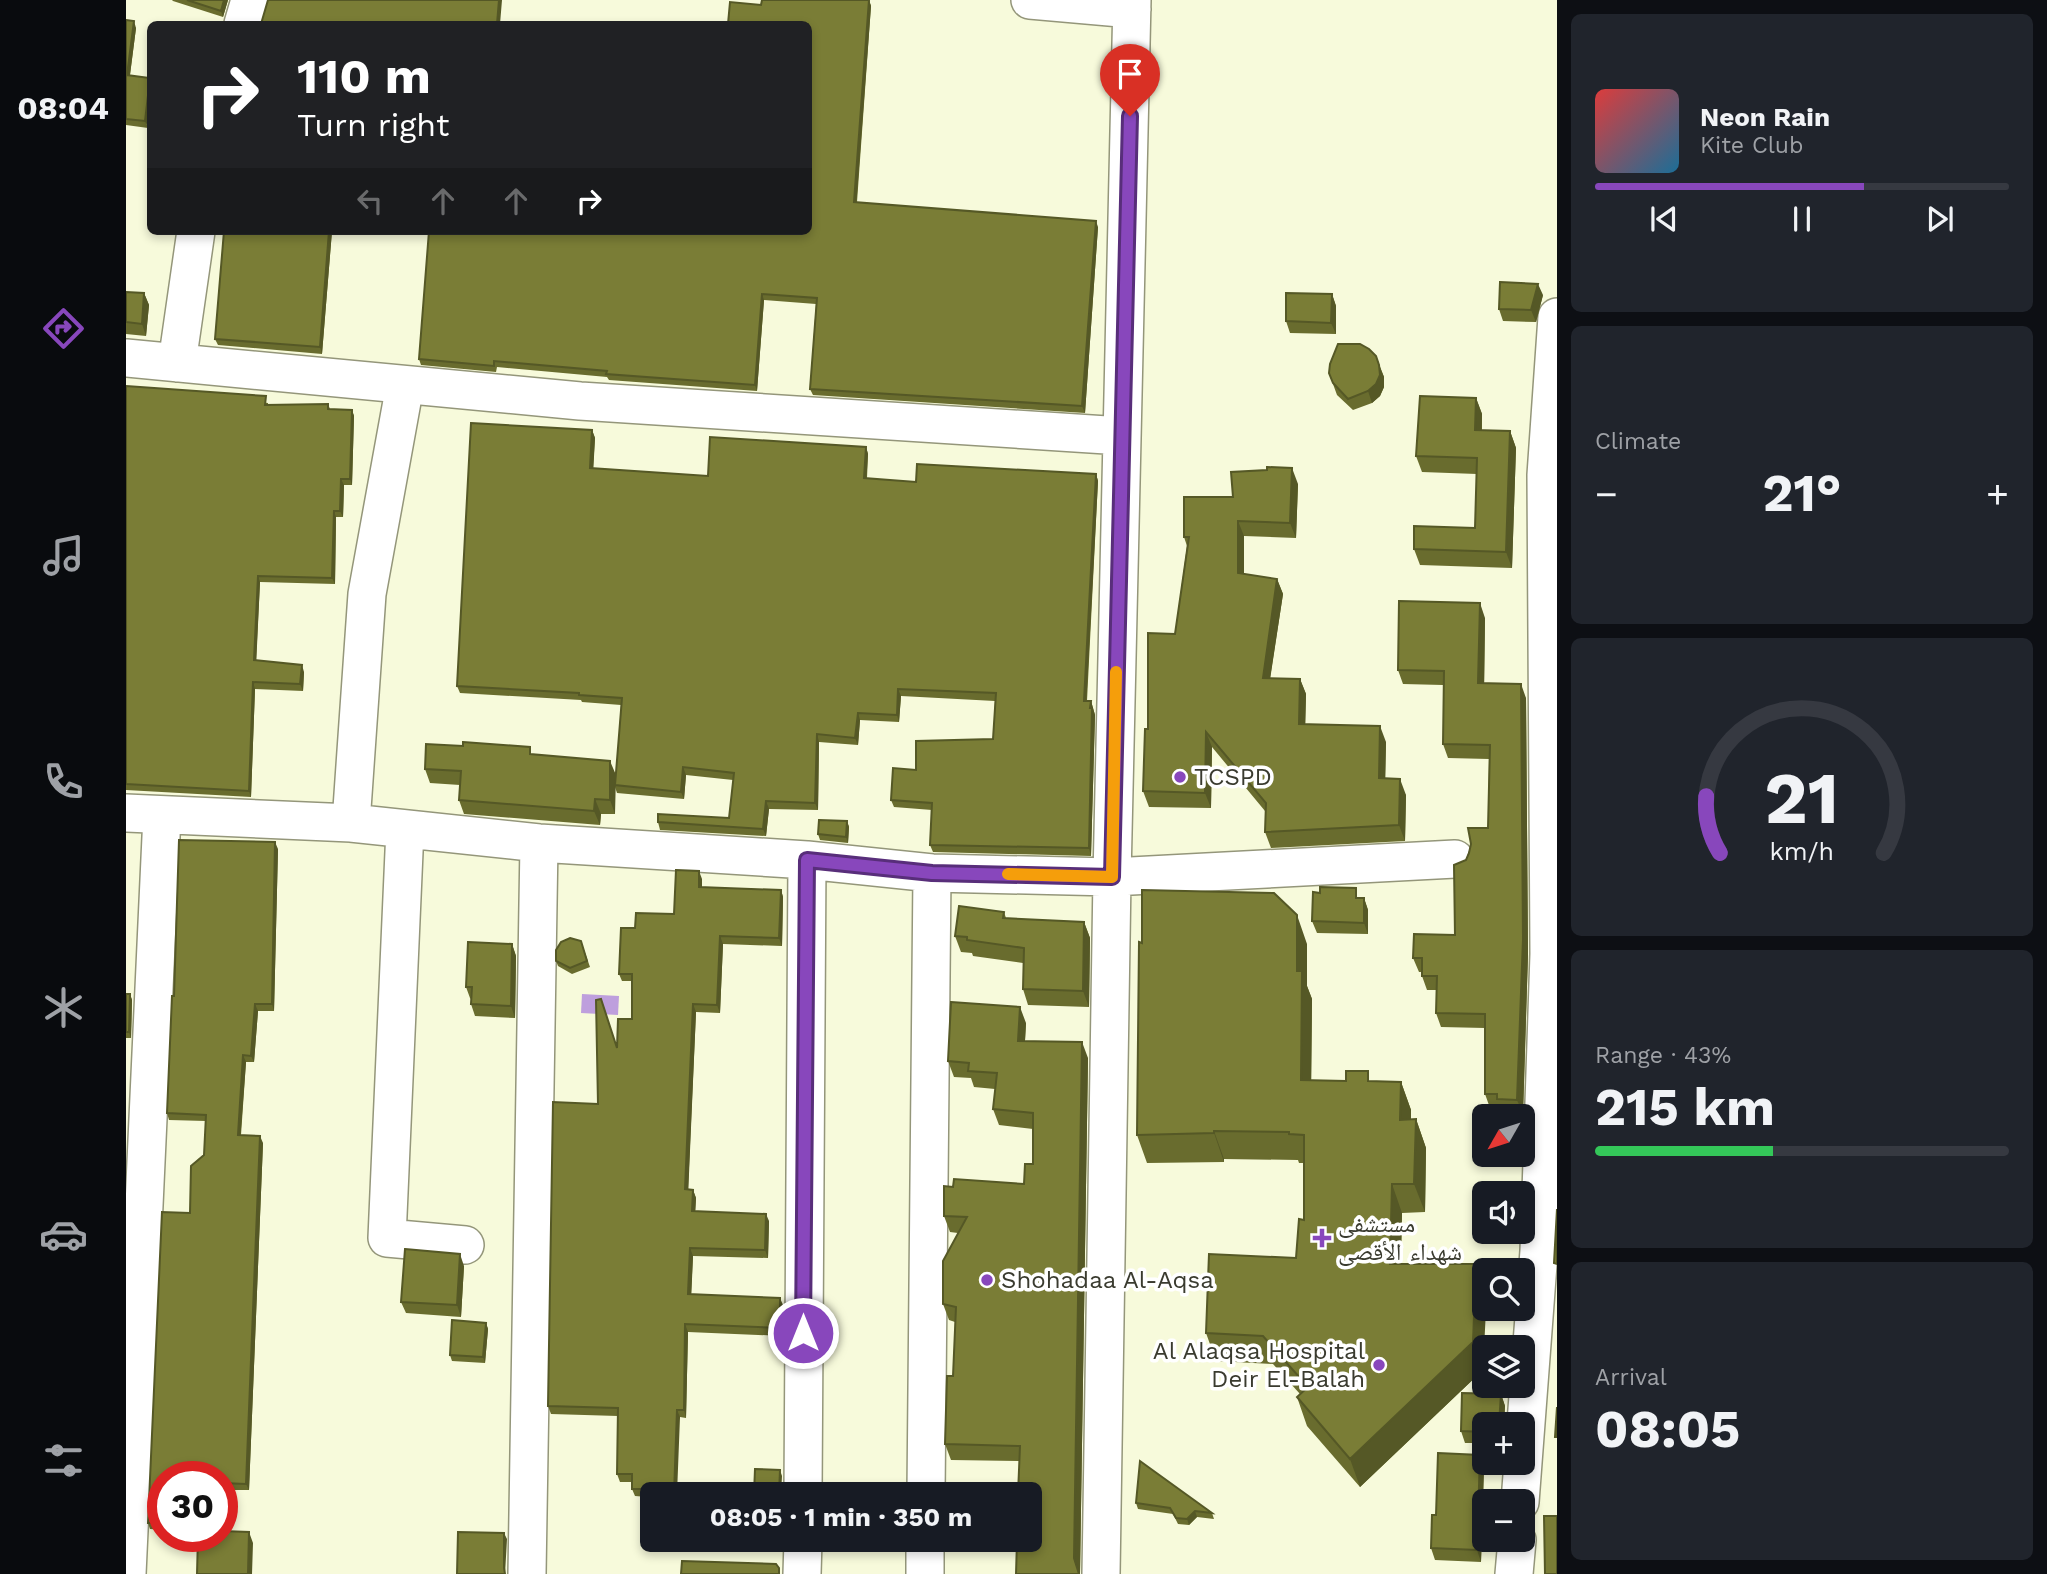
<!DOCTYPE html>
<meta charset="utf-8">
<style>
:root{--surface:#171b24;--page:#20242c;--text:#f1f3f6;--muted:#9ea1a6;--line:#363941;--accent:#8847bc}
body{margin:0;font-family:"Work Sans","Noto Naskh Arabic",sans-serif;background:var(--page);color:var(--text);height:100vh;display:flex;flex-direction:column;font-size:26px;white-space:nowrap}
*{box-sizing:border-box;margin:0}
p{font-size:23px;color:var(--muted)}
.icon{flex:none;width:38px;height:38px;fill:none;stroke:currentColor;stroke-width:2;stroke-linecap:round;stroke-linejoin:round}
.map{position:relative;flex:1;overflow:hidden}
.panel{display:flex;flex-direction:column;gap:14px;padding:14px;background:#0d0f14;width:490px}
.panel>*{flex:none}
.top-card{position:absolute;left:21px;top:21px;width:665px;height:214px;border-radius:10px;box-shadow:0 4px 10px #0003;background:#202124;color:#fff;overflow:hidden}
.needle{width:46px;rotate:231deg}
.controls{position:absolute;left:1346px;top:1104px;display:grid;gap:14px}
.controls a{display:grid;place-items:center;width:63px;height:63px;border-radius:10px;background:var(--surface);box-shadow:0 4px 10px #0003;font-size:35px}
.speed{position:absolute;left:21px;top:1461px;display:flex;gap:14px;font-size:35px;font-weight:700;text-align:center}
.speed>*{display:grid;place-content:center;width:91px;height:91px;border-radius:50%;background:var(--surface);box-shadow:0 4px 10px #0003;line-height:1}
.speed .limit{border:10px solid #d22;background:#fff;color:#111}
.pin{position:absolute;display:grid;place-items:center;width:60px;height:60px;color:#fff;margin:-72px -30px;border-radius:50% 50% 50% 0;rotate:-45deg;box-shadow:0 0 7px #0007}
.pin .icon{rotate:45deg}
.me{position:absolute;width:77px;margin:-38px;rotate:0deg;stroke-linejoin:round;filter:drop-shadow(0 0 5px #0008)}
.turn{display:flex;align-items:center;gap:24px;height:147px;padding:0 35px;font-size:32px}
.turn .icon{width:91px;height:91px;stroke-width:2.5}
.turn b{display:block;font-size:49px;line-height:60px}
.lanes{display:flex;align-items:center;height:66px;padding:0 35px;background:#0003;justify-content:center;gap:35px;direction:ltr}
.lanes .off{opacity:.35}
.big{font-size:52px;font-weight:700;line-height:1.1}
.panel .card{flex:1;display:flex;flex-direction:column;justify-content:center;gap:10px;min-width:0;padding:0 24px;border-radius:10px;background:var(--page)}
.panel .dial{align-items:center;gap:0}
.dial svg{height:182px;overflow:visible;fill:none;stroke:var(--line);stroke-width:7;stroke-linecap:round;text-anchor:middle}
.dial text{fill:var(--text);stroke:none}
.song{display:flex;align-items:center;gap:21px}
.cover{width:84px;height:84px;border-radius:10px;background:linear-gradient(135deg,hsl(0 70% 55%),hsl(200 70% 35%))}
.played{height:7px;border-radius:4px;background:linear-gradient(90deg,var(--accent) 65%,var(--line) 65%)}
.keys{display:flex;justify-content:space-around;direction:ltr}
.heat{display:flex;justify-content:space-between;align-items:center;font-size:38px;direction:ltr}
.charge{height:10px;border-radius:5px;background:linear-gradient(90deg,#34c759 43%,var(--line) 0)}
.trip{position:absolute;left:514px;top:1482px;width:402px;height:70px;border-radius:10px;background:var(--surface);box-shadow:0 4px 10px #0003;font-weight:700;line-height:70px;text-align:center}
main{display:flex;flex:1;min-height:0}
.tabs{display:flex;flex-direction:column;width:126px;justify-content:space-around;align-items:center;background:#090b0e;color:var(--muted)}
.tabs .icon{width:49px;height:49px}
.tabs .active{color:var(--accent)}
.tabs b{font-size:32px;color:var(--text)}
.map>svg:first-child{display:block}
.water{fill:#be9fdd}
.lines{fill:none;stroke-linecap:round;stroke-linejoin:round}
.minor-casing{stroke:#94967a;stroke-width:40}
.minor{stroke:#fff;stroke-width:37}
.wall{fill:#696c2e}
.shaded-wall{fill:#555826}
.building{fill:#7a7d36;stroke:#555826;stroke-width:2}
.route-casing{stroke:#582e7a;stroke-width:18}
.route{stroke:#8847bc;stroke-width:12}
.slow{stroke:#f59e0b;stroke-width:12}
.poi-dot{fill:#8847bc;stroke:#fff;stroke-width:2.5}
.labels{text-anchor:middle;stroke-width:7;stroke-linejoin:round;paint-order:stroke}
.poi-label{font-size:24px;fill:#3a3b2f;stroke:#fff;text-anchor:start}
</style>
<main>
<nav class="tabs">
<b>08:04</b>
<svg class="icon active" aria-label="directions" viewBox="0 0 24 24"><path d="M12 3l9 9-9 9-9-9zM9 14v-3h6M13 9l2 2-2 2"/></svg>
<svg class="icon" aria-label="music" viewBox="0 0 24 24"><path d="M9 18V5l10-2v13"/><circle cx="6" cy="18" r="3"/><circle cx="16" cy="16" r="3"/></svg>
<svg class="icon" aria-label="phone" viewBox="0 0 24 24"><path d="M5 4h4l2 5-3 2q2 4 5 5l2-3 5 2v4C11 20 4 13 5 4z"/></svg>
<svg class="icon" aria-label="climate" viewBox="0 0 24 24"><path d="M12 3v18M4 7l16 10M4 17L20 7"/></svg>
<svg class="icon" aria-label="car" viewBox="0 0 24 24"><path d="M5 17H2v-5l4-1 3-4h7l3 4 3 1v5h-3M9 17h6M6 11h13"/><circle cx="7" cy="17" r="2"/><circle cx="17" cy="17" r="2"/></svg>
<svg class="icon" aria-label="filters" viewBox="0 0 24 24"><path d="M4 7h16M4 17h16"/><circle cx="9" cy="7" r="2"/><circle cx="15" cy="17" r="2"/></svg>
</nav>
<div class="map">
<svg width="1431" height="1574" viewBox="0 0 1431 1574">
<rect width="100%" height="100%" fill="#f7fadb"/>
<path class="water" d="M456,994l37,2 -1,19 -37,-2z"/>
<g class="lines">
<defs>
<path id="minor" d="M904,0l102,9
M117,24l7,-24
M0,358l454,43 542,35
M51,363l19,-132
M0,813l225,10 188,20 268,17 125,13 180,4 343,-18
M225,823l16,-229 38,-209
M279,829l-18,409 78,7
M677,1494l4,-634
M800,1494l6,-621
M1394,1502l19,-251 10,-297 -3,-479 11,-158
M1,1574l35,-759
M401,1574l12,-731
M676,1574l1,-34
M799,1574v-34
M975,1574l11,-697 20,-877
M1388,1574l3,-34"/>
</defs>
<use href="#minor" class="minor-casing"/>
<use href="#minor" class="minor"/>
</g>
<path class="wall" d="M46,0h56l-5,17 -50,-16z
M743,0l2,6 -14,196 241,25 -13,186 -272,-18 -3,-6 6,-85 -52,-4 -7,91 -148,-11 -2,-3 -110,-10 -1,5 -75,-7 -2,-6 389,-128 -47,-226z
M0,20l10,8 -6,47 18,53 -22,-3z
M206,231l-10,123 -104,-9 -3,-6z
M0,292l18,1 5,12 -3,31 -20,-2z
M1206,294l4,12v28l-46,-1 -4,-12z
M1417,295l-7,27 -33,-1 -4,-12z
M1250,356l8,21v10l-4,9 -8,7 -19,7 -16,-15 -8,-22z
M0,386l142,17v2l60,-1 2,5 22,1 2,6 -2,69h-8l-1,32h-7l-1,67 -75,-2 -4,79 48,11 -1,19 -48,-2 -4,108 -125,-7z
M1350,398l6,16v17h28l6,17 -4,120 -92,-3 -6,-16 61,-21 2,-54 -55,-2 -6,-16z
M466,430l3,8 -2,30 115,8 158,-29 2,7 -1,24 49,4 180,-8 2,7 -11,220h4l4,14 -4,141 -158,-4 -3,-7 2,-35 -38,-3 -3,-7 25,-30 77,-31 2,-38 -94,-5 -2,26 -39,-2 -2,25 -39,-3 -1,68 -49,-1 -3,27 -106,-6 -2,-8 71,-4 4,-38 -47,-5 -2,24 -67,-6 -2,-6v27h-14l-1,11 -136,-11 -5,-14 1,-15 -30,-2 -5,-14 108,-15 83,22 5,-71 -39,-3 -1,-2 -121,-7 -3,-7z
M1172,484l-2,54 -52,-2v38l33,5 6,15 -13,84 30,1 6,15 -1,30 81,18 -1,37 21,16 -1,46 -134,7 -6,-16v-21l-53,-64 -1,61 -62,-1 -6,-16 5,-62 27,-95 12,-88 -3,-9 49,-40z
M1359,618l-1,65 42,15 2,256 -5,160h-21l-2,-6h-10l-5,-14v-66l-44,-1 -5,-14 1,-23h-10l-5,-14v-4h-3l-6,-14 42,-23 11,-75 5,-16 17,-16 1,-69 -41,-1 -5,-14v-59l-40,-1 -5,-14z
M721,821l2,6 -1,16 -28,-3 -2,-6z
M152,849l-4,162h-16l-4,51h-8l-5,73 22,8 -14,347h-27v-13h-59v53l-13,-1 -2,-6 56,-368 2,-34 -37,-1 -2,-7 7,-117z
M576,879v8l79,3 2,7 -1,49 -59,-2 -3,69 -24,-1 -8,178h5l3,8 -1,13 74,10 -1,37 -75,-2 -2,38 92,11v31l-95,-4 -2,86 -6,-1 -27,77v17h-3l-3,-8 1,-6 -13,-1 -3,-7v-7h-12l-3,-8 1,-58 -67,-2 -3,-8 50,-302 19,-57 15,-28v-38h-10l-3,-7 16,-46 39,-14z
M1233,898h5l4,12v24l-51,-1 -5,-12z
M878,912l2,6 78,4 6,16 -1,69 -61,-2 -5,-16v-26l-50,-7 -1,-3 -11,-1 -6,-16z
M455,941l9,26 -18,7 -14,-8 -2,-5z
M386,944l4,12 -1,62 -40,-2 -4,-12v-5l-1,-1 -4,-11z
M1181,944v42l5,13 -1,81 90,2 10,28v10l5,-1 10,29 -1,64 -23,1 -1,51h75l8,21 -1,85 -123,117 -53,-61 -10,-29 3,-3 -27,-30 -57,-3 -10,-28 90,-75 8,-38v-57h-5l-1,-3 -74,-1v3l-77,1 -10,-28z
M0,994h4l2,6 -1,38h-5z
M900,1023l-1,18 63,17 -8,515 -61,-112 -68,-1 -6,-16 8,-68 2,-54 -6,-2 -6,-16 15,-71 -8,-1 -6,-16 9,-29 71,-3 9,-20v-35l-34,-4 -6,-16 2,-20 -21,-2 -3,-9 -17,-1 -6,-16z
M338,1266l-3,51 -55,-4 -5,-11z
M360,1323l2,6 -3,34 -33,-2 -2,-6z
M1375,1394l4,12 -1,18h-20v19h-19l-4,-12z
M1354,1455l4,12 -3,95 -46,-2 -4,-12z
M1010,1503l76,10 2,6 -17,-2 -8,8 -11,-1 -5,-10 -35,-5z"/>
<path class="shaded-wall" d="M98,0h4l-5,17 -2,-6z
M373,0h3l-2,24h-3z
M743,0l2,6 -15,202 -2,-6z
M8,21l2,7 -7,54 -2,-7z
M24,78v26l-2,24 -3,-7z
M970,221l2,6 -13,186 -3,-7z
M203,231h3l-10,123 -2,-7z
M1412,284l5,11 -7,27 -5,-12z
M18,293l5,12 -3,31 -4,-12z
M636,294l2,6 -7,91 -2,-6z
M1206,294l4,12v28l-5,-11z
M1253,365l5,12v10l-4,9 -8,7 -4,-12z
M1350,398l6,16 -1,33 -6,-17z
M226,410l2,6 -2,69 -2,-6z
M466,430l3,8 -2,37 -3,-7z
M1384,431l6,17 -4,120 -6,-16z
M740,447l2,7 -2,31 -2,-7z
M1166,468l6,16 -2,54 -6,-15z
M970,474l2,7 -12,227 -2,-7z
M215,479l3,6 -1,32 -3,-6z
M208,511l2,6 -1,67 -3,-6z
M1112,521l6,15v53l-6,-16z
M132,576l2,6 -4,85 -2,-7z
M1151,579l6,15 -15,99 -5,-15z
M1354,603l5,15 -1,80 -6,-15z
M176,665l2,7 -1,19 -3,-7z
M1174,679l6,15 -1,46 -6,-16z
M127,682l2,7 -4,108 -2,-6z
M1395,684l5,14 2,256 -5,160 -6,-14z
M772,689l3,7 -2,26 -2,-7z
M965,701l4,14 -4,141 -2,-8z
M732,713l2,7 -2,25 -3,-7z
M1254,726l6,16 -1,52 -6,-16z
M1080,732l6,15 -1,61 -6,-15z
M691,734l2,8 -1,68 -3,-7z
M484,761l6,14 -1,39 -5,-14z
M557,767l3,8 -2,24 -3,-7z
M1274,779l6,16 -1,46 -6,-16z
M469,799l6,15 -1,11 -6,-14z
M640,801l3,8 -3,27 -3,-7z
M721,821l2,6 -1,16 -2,-6z
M149,842l3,7 -4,162 -2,-7z
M573,871l3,8v15l-3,-7z
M655,890l2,7 -1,49 -3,-8z
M1238,898l4,12v24l-4,-11z
M1171,915l10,29v42l5,13 -1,109 -10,-28 -4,-109z
M958,922l6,16 -1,69 -6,-16z
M594,936l3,8 -3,69 -3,-8z
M386,944l4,12 -1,62 -4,-12z
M4,994l2,6 -1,38 -2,-6z
M129,1004l3,7 -4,51 -3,-6z
M567,1004l3,8 -8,185 -3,-8z
M894,1007l6,16 -2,34 -6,-16z
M956,1042l6,16 -8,516h-1l-5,-16z
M117,1055l3,7 -6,80 -2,-7z
M1275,1082l10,28v38l-11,-28z
M1290,1119l10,29 -1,64 -11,-28z
M1088,1131l10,28v3l-10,-29z
M134,1136l3,7 -14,347 -3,-6z
M1266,1184l10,29 -2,79 -10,-28z
M567,1190l3,8 -1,21 -3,-8z
M640,1214l3,7 -1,37 -3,-8z
M564,1248l3,8 -2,46 -3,-8z
M334,1254l4,12 -3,51 -4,-12z
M1350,1264l8,21v24h2l-3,61 -123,117 -10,-28z
M654,1298l3,7v31l-3,-8z
M360,1323l2,6 -3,34 -2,-6z
M559,1324l3,8 -2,86 -2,-8z
M1375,1394l4,12 -1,18h-5z
M551,1410l3,7 -3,77h-3z
M1354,1455l4,12 -3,95 -4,-12z
M654,1470l2,6 -1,18h-2z
M1069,1511l2,6 -8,8 -2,-6z
M123,1532l4,11 -1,31h-4z
M378,1533l3,6 -2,35 -1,-6z"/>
<path class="building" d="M61,0h37l-3,11z
M142,0h231l-2,24h-236z
M636,0h107l-15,202 242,19 -14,185 -272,-17 7,-91 -55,-4 -7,91 -149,-11 1,-3 -113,-10v5l-75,-7 10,-128h379v-207h-80l2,-22 31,3z
M0,20l8,1 -7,54 23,3 -5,43 -19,-2z
M98,231h105l-9,116 -105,-8z
M1374,282l38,2 -7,26 -32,-1z
M0,292l18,1 -2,31 -16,-2z
M1160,293l46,1 -1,29 -45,-2z
M1212,344h22l9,5 7,7 3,9 1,10 -4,9 -8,7 -20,8 -15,-16 -4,-10 1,-9z
M0,386l140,10 -1,9 63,-1v5l24,1 -2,69h-9l-1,32h-6l-2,67 -74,-2 -4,84 48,5 -2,19 -47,-2 -4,109 -123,-7z
M1294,396l56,2 -1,32 35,1 -4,121 -92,-3v-23l61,2 2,-70 -61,-2z
M345,423l121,7 -2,38 118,8 2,-39 156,10 -2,31 52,4 1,-18 179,10 -12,227h7l-1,7h2l-3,140 -159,-3 2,-42 -41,-3 2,-32 23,2v-29l77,-2 3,-46 -98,-4 -1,26 -39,-2 -3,25 -38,-4 -2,69 -49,-2 -3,28 -105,-7v-8l71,4 5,-45 -51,-6 -2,25 -66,-7 7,-87 -43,-3v-2l-122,-7z
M1141,467l25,1 -2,55 -52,-2v52l39,6 -14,99 37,1 -1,45 81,2 -1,52 21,1 -1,46 -134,7 1,-29 -60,-71 -1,61 -62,-2 2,-62h3v-96l27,1 14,-97h-5v-40h49l-2,-25 36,-2z
M1273,601l81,2 -2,80 43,1 2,255 -6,161 -20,-1v-5h-12v-80l-49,-1 1,-37h-15v-18h-9l1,-24 41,1 -1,-70 12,-5 3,-7 2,-9 -3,-16h20l2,-83 -47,-1 1,-73 -46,-1z
M337,742l67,5v7l80,7v39l-15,-1 -1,12 -135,-11 2,-29 -36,-2 1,-25 37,2z
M693,820l28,1 -1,16 -28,-3z
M53,840l96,2 -3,162h-17l-4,52 -8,-1 -5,80 22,1 -14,348 -24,-1v-6h-59v46h-15l14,-311 28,1 1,-47 13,-11 2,-40 -39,-2 5,-117h2z
M550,870l23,1v16l82,3 -2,48 -59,-2 -3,69 -24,-1 -8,185 8,1 -1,21 74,3 -1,36 -75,-2 -2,46 92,4v30l-95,-4 -1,86h-7l-3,84h-21v10l-6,-1 1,-14h-16v-15h-15l1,-66 -70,-2 5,-304 45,2 -2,-104 5,-1 16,49 1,-29h14v-45h-13l2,-46h14l1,-15 38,1z
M1194,887l36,1v10h8v25l-52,-2 1,-29 7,1z
M1016,890l132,3 23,22v56h5l-1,109 45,1v-10h22v10l33,1 -1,38 16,-1 -2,65h-22l-2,80h86l-3,78 -123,117 -53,-62 11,-10 -45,-51 -57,-3 3,-79 87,4 3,-39 5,1v-85l-15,-1v-2l-75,-1v2l-77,2 2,-193 3,1z
M833,906l45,6 -1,6 81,4 -1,69 -60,-2 1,-41 -57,-8v-3l-12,-1z
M444,938l11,3 6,20 -17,7 -14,-7v-11l5,-8z
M342,942l44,2 -1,62 -40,-2 1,-17h-6z
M0,994h4l-1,38h-3z
M825,1002l69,5 -2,34 64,1 -8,516 5,16h-63l1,-34h14v-46h-13l2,-48 -75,-2 2,-68h6l3,-69 -13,-3v-43l24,-44 -23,-1v-30l9,1 1,-8 70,5 1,-20h8v-51l-40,-4 4,-36 -29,-2 1,-8 -21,-2z
M1431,1209v55l-3,-1z
M279,1249l55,5 -3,51 -56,-3z
M326,1320l34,3 -3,34 -33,-2z
M1336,1393l39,1 -2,30h-15v8l-23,-1z
M1431,1407v30h-2z
M1312,1453l42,2 -3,95 -46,-2 1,-33h4z
M1014,1461l11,8 61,44 -17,-2 -8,8 -11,-1 -6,-10 -34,-5z
M629,1469l25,1 -1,24h-25z
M1418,1516h13v58h-12z
M96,1531l27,1 -1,42h-51l1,-38h24z
M332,1532l46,1v35l1,6h-48z
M556,1561l94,3 3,4v6h-98z"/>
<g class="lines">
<defs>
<path id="route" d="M677,1333l4,-473 125,13 180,4 18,-761"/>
</defs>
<use href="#route" class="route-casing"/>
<use href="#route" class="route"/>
<path class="slow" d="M882,874l104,3 4,-205"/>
</g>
<g class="poi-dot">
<circle cx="1054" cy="777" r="7"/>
<path d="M1192.5 1227.5h7v7h7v7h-7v7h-7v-7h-7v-7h7z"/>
<circle cx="861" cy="1280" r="7"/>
<circle cx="1253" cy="1365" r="7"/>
</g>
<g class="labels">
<g class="poi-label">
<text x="1068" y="785">TCSPD</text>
<text x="1212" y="1232">مستشفى<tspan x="1212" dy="28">شهداء الأقصى</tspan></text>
<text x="875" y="1288">Shohadaa Al-Aqsa</text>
<text x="1239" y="1359" text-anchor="end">Al Alaqsa Hospital<tspan x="1239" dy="28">Deir El-Balah</tspan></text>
</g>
</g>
</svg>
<div class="controls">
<a><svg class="needle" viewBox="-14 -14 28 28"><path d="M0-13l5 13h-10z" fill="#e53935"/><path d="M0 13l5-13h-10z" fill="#9ea1a6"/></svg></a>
<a><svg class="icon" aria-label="sound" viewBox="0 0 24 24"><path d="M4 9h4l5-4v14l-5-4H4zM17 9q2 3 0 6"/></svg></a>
<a><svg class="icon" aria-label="search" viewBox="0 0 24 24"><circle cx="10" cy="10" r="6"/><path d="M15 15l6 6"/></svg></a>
<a><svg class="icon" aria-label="layers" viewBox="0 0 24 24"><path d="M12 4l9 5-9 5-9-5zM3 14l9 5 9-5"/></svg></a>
<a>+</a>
<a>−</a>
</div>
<div class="speed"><div class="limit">30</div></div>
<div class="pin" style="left:1004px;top:116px;background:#d93025"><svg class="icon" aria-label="arrive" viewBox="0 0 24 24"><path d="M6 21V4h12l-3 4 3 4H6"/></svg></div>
<svg class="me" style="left:677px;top:1333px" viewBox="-20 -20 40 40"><circle r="17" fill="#8847bc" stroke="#fff" stroke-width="3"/><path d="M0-11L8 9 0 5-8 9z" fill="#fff"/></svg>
<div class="trip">08:05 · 1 min · 350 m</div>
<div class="top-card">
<div class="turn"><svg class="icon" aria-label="right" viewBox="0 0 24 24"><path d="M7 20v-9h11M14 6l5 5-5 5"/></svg><div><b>110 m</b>Turn right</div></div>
<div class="lanes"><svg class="icon off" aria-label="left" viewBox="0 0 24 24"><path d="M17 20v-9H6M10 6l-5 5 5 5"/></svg><svg class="icon off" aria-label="ahead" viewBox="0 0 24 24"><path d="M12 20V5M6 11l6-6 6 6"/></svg><svg class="icon off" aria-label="ahead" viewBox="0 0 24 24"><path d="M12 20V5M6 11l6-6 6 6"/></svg><svg class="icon" aria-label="right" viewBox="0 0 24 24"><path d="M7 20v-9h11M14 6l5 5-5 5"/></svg></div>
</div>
</div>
<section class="panel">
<div class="card">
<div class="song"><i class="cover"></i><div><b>Neon Rain</b><p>Kite Club</p></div></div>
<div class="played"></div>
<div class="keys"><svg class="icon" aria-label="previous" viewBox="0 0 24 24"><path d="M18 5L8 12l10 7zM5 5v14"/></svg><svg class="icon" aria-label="pause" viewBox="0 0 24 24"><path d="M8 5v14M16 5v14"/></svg><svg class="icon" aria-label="next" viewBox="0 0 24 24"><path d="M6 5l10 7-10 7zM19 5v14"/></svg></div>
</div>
<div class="card"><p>Climate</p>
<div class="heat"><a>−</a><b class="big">21°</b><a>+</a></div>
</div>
<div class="card dial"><svg viewBox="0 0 100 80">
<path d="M14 69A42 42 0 1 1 86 69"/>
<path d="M14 69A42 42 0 0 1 8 44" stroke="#8847bc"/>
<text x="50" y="56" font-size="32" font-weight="700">21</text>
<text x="50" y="72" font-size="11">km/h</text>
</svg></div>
<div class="card"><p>Range · 43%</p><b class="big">215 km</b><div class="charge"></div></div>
<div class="card"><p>Arrival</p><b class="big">08:05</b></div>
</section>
</main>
